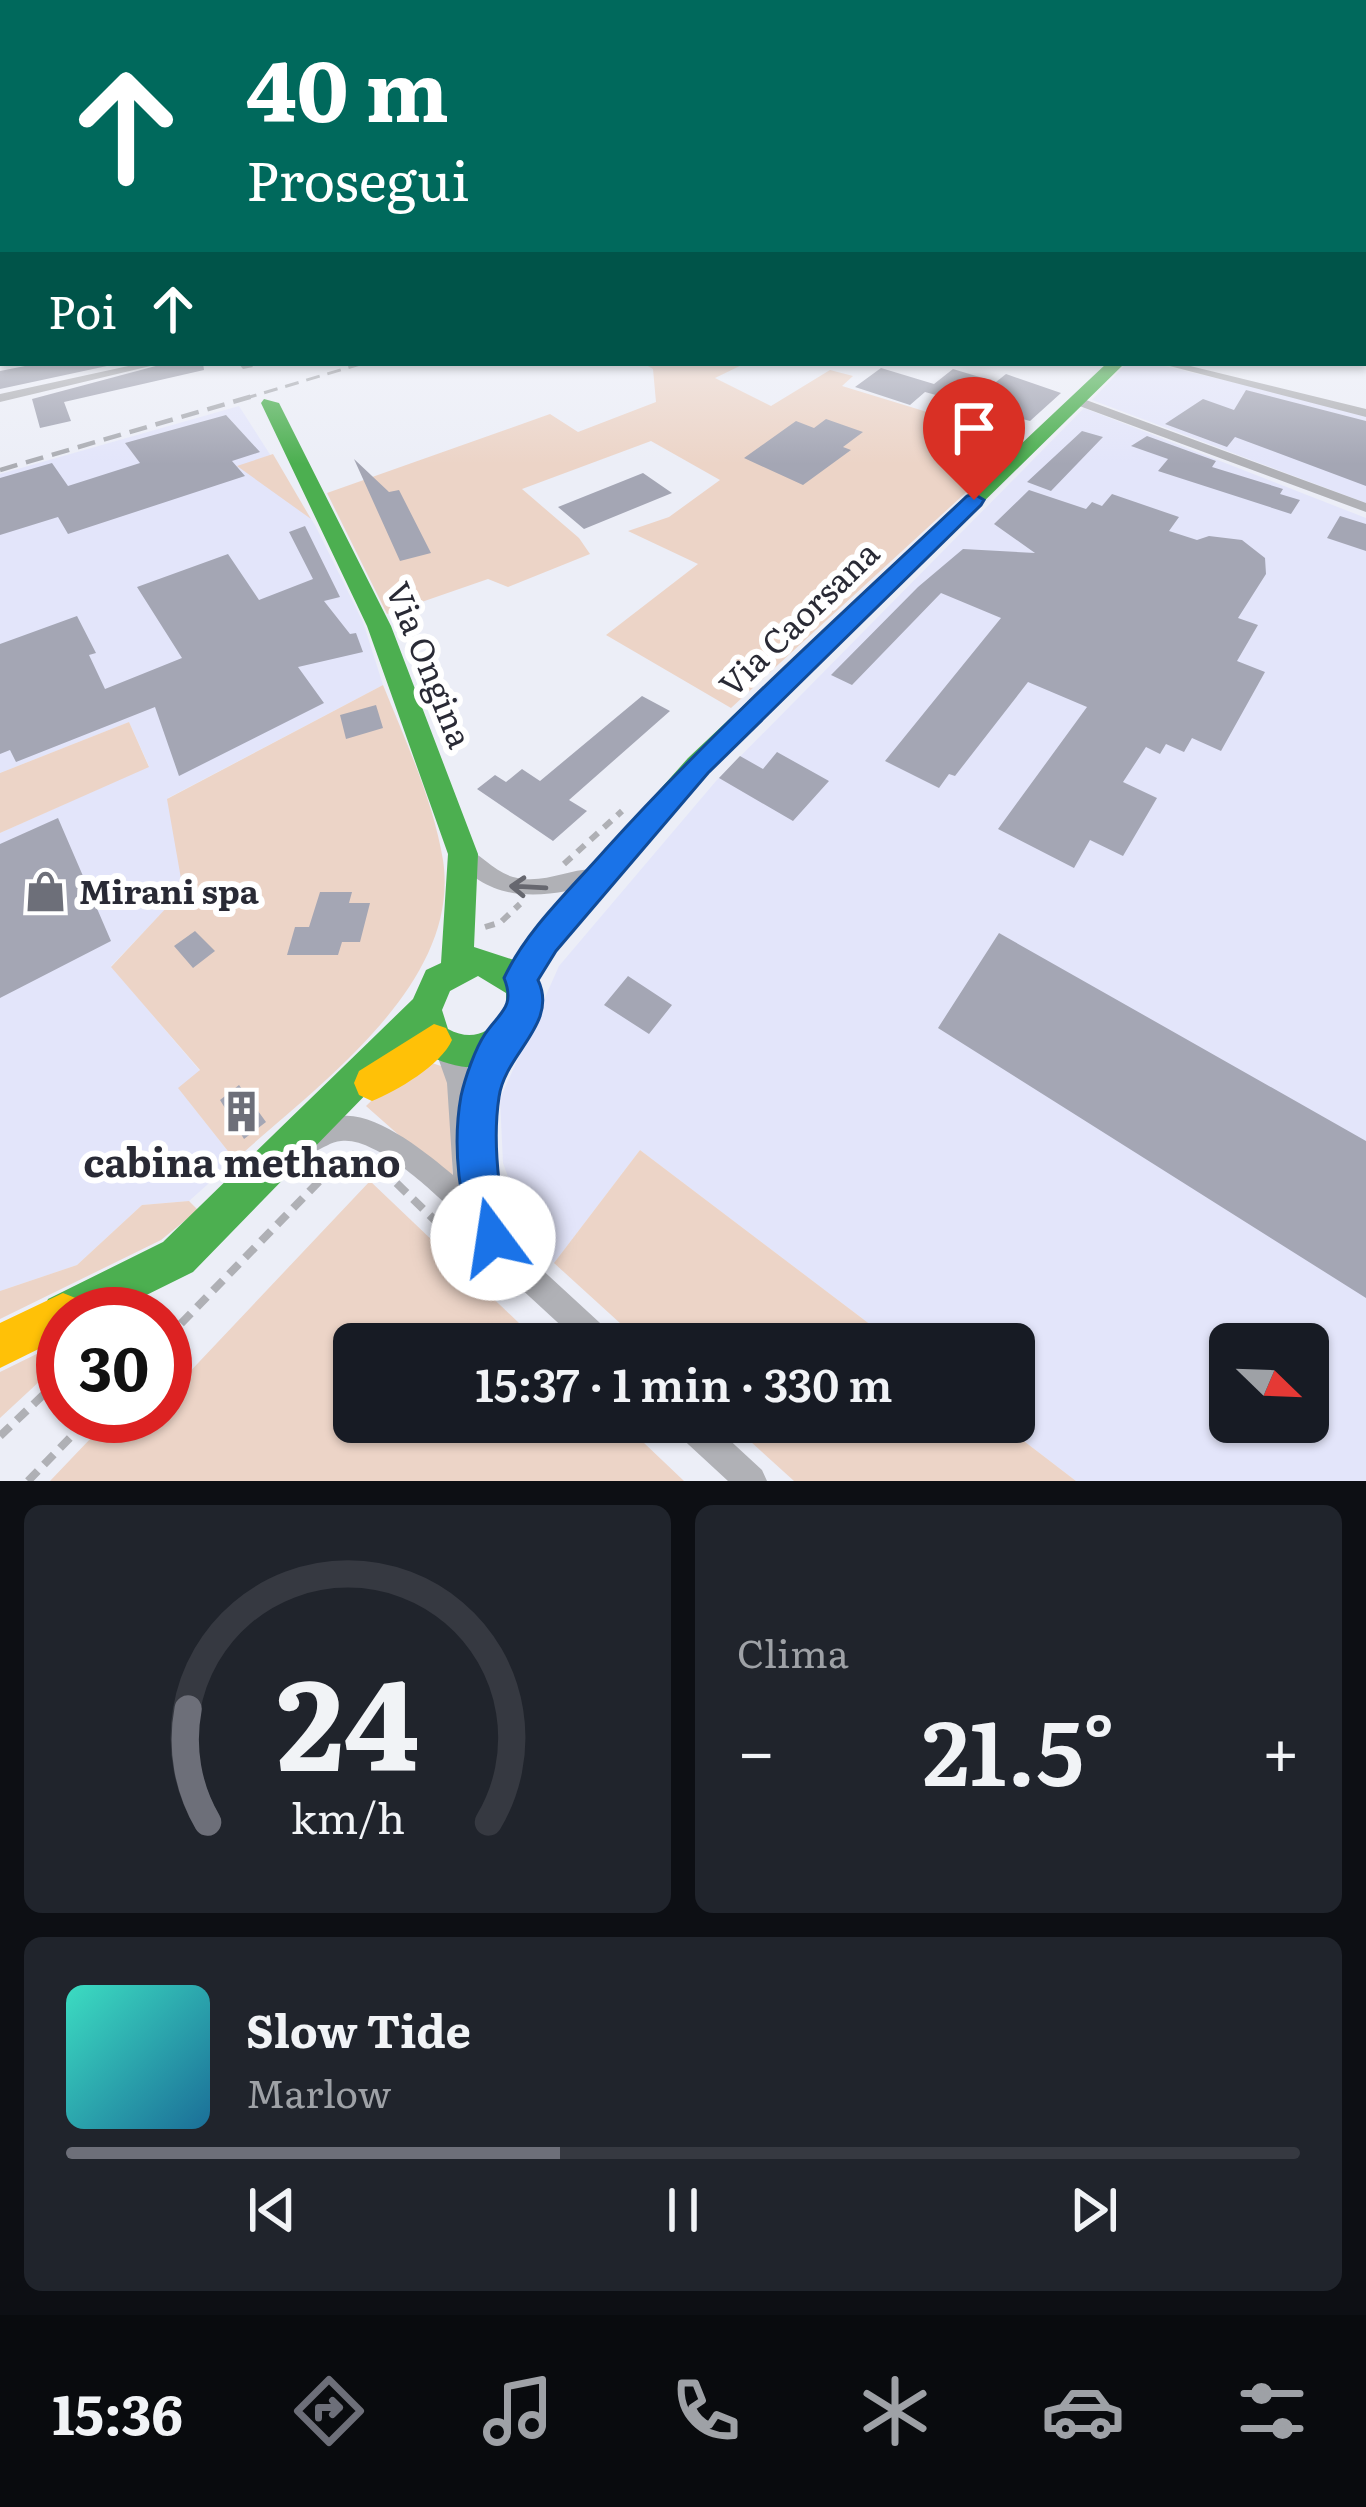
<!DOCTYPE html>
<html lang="it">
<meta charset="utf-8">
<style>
:root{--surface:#171b24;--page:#20242c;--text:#f1f3f6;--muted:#9ea1a6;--line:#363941;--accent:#6d6f79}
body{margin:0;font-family:Literata,serif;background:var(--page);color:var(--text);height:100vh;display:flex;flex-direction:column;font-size:45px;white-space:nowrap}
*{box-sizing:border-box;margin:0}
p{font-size:39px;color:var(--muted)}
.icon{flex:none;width:66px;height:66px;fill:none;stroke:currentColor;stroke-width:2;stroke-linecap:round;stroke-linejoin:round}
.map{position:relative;height:1481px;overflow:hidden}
.side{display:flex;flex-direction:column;gap:24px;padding:24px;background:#0d0f14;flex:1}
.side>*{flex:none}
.banner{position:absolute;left:0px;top:0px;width:1368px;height:366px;box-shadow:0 3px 9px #0004;background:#00695c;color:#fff;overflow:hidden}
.needle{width:78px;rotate:113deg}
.tools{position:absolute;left:1209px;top:1323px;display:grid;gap:24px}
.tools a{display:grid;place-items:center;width:120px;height:120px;border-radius:18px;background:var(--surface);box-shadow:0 3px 9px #0004;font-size:60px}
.speed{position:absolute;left:36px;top:1287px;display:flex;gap:24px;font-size:60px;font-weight:700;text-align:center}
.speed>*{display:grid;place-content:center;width:156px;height:156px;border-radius:50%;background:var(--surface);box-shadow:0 3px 9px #0004;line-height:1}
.speed .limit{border:18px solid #d22;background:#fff;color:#111}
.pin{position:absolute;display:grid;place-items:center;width:102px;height:102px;color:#fff;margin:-123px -51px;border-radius:50% 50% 50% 0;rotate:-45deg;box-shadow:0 0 12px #0007}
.pin .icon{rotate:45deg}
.me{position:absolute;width:132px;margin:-66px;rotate:346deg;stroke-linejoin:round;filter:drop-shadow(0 0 9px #0008)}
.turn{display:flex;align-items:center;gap:42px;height:252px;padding:0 48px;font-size:54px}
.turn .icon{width:156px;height:156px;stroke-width:2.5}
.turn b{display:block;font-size:84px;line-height:102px}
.then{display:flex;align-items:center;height:114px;padding:0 48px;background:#0003;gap:24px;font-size:45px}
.big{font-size:90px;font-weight:600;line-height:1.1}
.side .card{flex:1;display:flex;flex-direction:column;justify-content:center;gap:18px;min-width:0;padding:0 42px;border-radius:18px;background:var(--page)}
.side .dial{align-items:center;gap:0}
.dial svg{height:312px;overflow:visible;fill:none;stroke:var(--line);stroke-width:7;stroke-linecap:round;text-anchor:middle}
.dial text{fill:var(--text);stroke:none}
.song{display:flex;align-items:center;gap:36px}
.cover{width:144px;height:144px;border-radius:18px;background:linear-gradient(135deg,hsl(170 70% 55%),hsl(200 70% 35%))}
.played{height:12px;border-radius:6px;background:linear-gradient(90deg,var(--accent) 40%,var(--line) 40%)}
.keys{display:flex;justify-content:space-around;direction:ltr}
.heat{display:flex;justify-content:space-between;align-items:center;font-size:66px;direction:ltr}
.side .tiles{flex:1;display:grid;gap:24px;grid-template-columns:1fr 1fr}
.card:last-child{grid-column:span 2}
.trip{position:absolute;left:333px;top:1323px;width:702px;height:120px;border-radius:18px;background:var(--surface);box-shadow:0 3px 9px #0004;font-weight:600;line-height:120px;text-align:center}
.tab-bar{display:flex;height:192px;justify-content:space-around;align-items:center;background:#090b0e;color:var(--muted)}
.tab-bar .icon{width:84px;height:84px}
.tab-bar .active{color:var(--accent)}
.tab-bar b{font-size:54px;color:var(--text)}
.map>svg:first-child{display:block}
.built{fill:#e3e5fa;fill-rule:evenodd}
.green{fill:#ecd4c7}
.building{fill:#a4a6b4}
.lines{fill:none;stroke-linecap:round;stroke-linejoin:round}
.path-far1{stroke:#afb0b5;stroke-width:6;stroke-dasharray:10 8;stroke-linecap:butt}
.path{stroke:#afb0b5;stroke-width:8;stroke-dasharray:14 9;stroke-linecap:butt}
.street{fill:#b0b1b6;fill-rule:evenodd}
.fast{fill:#4caf50;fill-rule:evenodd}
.slow{fill:#ffc107;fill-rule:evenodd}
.rail-far1{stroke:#abadb3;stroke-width:3;stroke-dasharray:14 8;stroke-linecap:butt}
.rail{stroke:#abadb3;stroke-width:4.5;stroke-dasharray:18 9;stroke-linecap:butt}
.oneway{stroke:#66676f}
.route{fill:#1a73e8;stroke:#114b97;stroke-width:3}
.labels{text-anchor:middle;stroke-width:12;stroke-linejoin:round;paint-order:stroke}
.street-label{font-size:33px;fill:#292a35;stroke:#fff}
.poi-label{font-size:33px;font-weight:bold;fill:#292a35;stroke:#fff;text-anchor:start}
.near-poi-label{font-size:39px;font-weight:bold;fill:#292a35;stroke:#fff}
</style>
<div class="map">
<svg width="1366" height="1481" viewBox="0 0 1366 1481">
<rect width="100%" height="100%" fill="#eceef7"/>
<path class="built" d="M1127,363h24l215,50v90l-274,-103z
M239,406l76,119 48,97 20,63 -215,113 16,92 -73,76 89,105 -21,18 56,71 -46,41 -47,4 -65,60 -77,26v-458l149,-67 -20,-44 -129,51v-299z
M1084,408l282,110v963h-290l-77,-59h15v-78h-118l-256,-194 -86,113 -39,-67 -12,-33 -3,-64 59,-133 157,-185zM1230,1344h78v78h-78z"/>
<path class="green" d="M643,363h103l-31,15 56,28 59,-36 23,6 -11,10 180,55 -291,267 -125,-73 92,-71 -70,-33 41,-14 51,-37 -69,-39 -129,48 57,49 11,16 -82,33 -20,-8 -101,35 -60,-121 223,-79 28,18 78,-30 -3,-33z
M273,454l38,65 -74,-53z
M383,685c23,57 50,115 60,175 19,125 -128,227 -208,300l-57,-72 22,-18 -89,-103 72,-77 -16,-91z
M129,722l20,45 -149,66v-60z
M429,1062l15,5 6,14 3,102 -87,-77 27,-26z
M640,1150l256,194h-253l-89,-81z
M370,1181l171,163h-187v78h268l62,59h-634l62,-65h53v-54l17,18z
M189,1201l9,9 -37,30 -161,79v-28l77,-26 65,-60z
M63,1341l-8,26 -55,51v-46z
M729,1422h270l77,59h-282z"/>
<path class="building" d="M40,363h81l-121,26v-18z
M167,363h36l1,7 -140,32 7,19 -31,7 -8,-29z
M881,368l53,16 19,-15 43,13 10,-8 55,19 -31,28 -105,-29 -15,13 -55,-18z
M1246,390l120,31v65l-131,-49 -8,10 -62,-23 38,-25 31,11z
M226,415l34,37 -28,9 13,15 -177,58 -10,-17 -58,18v-57l52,-15 16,23 72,-23 -15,-20z
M826,419l37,13 -20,15 8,3 -48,35 -59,-27 52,-37 18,7z
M1082,431l21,6 -52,54 -24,-9z
M1147,436l69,25 -4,6 71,22 -3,5 20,6 -9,14 -133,-43 10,-12 -37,-13z
M354,459l35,33 10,-2 32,63 -31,8z
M643,473l29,20 -88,36 -26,-22z
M1029,490l57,19 6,-7 10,4 10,-12 67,23 -10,14 28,9 12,-4 33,4 23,18 1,16 -28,44 20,7 -21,36 28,11 -44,79 -29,-13 -8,14 -18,-8 -6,10 -14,-7 -23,35 34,16 -34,58 -33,-16 -16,28 -76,-39 89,-122 -59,-25 -73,94 -6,-2 -10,14 -54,-27 116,-143 -60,-25 -89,92 -21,-10 87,-88 45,-38 72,4 -41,-29z
M1340,516l26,8v27l-39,-13z
M305,526l35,71 -16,4 26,33 6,-1 7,19 -65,15 26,36 -145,73 -24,-69 -139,55 -6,-12 -10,4v-110l77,-28 19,37 -7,2 16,34 77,-31 -45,-71 91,-33 31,46 54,-21 -24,-47z
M642,696l28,15 -101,89 18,11 -34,30 -76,-52 18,-14 11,7 16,-13 18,12z
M376,705l7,23 -37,11 -6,-24z
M777,752l52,29 -36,40 -74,-43 21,-22 23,13z
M58,818l53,123 -111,57v-154z
M320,892h32l-3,11h21l-10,39h-18l-4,13h-51l8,-28h14z
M195,931l20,20 -22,17 -19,-22z
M999,933l367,208v157l-428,-270z
M628,976l44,29 -23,29 -45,-29z
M239,1085l27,37 -22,17 -24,-39z"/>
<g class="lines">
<path class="path-far1" d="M564,864l58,-53
M485,927l16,-5 19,-18"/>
<path class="path" d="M380,1167l100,97
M165,1340l171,-176 19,-10
M0,1436l63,-60
M28,1481l63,-65"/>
<path class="street" d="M0,256h3v6h-3z
M0,298h3v6h-3z
M0,339h3v6h-3z
M142,363h21l-163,39v-8z
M238,363h12l3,4 -10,2z
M1158,363h20l188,46v8z
M1078,397l288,106v9l-292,-108 -2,-3z
M463,846c18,8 30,25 50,31 33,9 61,-12 87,-7l3,6 -3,6c-51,17 -113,24 -147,-28l3,-6z
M498,1036l8,3 4,8c-21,65 -31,133 2,195l100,92 4,10h-35l-89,-82 -13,-26c-10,-7 -17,-17 -27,-26 -22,-22 -79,-74 -111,-69 -10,1 -18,7 -27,11l-9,-4 -4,-9 4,-9c11,-6 24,-13 37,-14 35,-4 86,38 111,59l-6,-92 -11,-31 4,-8 8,-3 8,3 11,22 6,26 17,-53z
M672,1422h38l52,48 5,11h-39l-52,-48z"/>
<path class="fast" d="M1107,363h18l-417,409 -152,179 -20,32 7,18c-15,67 -66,82 -121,51l-5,-10 -224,230 -85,42h-45v21l-15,-6 -6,-15 6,-15 115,-57 250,-243 13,-29 15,-7 7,-109 -81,-228 -106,-223 3,-4 15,4 112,223 87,228 -4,93 40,13 20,-29 154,-173zM478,976l28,17v18c-15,22 -34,31 -58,18l-6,-19 8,-19z"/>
<path class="slow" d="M434,1024l12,4 6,12c-11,25 -55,51 -80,61l-13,-6 -5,-12 5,-12z
M63,1293l15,6 6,15h-21v23l-63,31v-45z"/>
<path class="rail-far1" d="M243,399l121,-36"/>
<path class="rail" d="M0,470l253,-74"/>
</g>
<defs><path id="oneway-shaft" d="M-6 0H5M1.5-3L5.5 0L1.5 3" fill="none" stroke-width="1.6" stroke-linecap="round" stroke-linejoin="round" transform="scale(3)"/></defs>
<use class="oneway" href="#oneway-shaft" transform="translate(528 887) rotate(-177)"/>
<linearGradient id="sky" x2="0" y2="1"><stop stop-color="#a2b2c8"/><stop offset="0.55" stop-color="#f6f7fb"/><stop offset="1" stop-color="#f6f7fb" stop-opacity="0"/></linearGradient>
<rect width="1366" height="464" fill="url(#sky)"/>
<path class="route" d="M974,494l10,6 -3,5 -273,268 -152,178 -18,29c21,44 -33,73 -39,117 -4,26 -3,58 0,84 2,26 19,47 8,72l-14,6 -15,-6c-19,-47 -26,-107 -17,-157 4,-18 14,-47 24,-62 14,-21 31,-27 19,-56 23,-49 66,-88 102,-129 113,-125 238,-237 361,-353z"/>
<defs>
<symbol id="shop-bare" viewBox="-9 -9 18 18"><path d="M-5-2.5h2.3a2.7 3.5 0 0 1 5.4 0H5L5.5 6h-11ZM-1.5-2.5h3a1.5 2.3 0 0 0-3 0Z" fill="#6d6f79" stroke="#fff" stroke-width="2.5" paint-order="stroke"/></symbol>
<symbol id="building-bare" viewBox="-9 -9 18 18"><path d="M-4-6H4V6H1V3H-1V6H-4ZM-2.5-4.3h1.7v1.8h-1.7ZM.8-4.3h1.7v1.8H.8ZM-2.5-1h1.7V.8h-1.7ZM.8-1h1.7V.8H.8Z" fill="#6d6f79" stroke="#fff" stroke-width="2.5" paint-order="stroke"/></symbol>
</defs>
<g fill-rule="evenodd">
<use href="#shop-bare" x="16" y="862" width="59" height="59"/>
<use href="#building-bare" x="212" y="1082" width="59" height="59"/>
</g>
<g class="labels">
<g class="street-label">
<text transform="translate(799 619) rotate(-44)" y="12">Via Caorsana</text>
<text transform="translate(429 665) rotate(68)" y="12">Via Ongina</text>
</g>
<g class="poi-label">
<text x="79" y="904">Mirani spa</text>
</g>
<g class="near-poi-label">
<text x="242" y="1177">cabina methano</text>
</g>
</g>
</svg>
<div class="tools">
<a><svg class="needle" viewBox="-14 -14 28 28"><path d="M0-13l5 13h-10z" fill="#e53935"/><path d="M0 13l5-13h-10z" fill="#9ea1a6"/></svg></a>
</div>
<div class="speed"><div class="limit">30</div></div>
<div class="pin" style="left:974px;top:500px;background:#d93025"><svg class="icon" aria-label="arrive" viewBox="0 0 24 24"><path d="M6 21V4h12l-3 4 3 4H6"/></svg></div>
<svg class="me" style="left:493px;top:1238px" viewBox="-20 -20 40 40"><circle r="19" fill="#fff"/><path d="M0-13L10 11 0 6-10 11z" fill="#1a73e8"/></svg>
<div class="trip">15:37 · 1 min · 330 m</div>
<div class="banner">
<div class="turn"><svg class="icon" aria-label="ahead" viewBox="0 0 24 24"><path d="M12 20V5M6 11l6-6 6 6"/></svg><div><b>40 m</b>Prosegui</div></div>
<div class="then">Poi<svg class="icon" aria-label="ahead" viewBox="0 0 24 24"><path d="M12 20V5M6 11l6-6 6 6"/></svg></div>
</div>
</div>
<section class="side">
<div class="tiles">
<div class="card dial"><svg viewBox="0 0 100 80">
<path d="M14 69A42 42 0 1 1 86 69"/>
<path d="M14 69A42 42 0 0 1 9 40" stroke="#6d6f79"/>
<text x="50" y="56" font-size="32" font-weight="700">24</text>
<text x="50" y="72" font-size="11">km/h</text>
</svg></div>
<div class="card"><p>Clima</p>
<div class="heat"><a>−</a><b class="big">21.5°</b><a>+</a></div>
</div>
<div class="card">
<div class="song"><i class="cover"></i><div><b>Slow Tide</b><p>Marlow</p></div></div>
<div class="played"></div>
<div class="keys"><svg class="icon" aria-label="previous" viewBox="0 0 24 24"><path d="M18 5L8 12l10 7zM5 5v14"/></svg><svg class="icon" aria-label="pause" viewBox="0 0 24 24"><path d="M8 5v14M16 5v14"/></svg><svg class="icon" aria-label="next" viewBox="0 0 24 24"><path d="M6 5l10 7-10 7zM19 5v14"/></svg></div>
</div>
</div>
</section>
<nav class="tab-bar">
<b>15:36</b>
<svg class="icon active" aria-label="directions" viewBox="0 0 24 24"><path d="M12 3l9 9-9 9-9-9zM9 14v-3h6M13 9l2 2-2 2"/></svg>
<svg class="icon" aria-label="music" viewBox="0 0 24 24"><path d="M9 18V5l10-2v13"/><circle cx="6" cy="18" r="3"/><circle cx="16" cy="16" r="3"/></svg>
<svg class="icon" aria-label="phone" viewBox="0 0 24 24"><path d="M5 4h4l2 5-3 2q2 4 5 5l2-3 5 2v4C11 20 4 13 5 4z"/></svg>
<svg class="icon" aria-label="climate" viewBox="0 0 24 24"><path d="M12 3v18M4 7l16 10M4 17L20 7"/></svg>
<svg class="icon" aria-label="car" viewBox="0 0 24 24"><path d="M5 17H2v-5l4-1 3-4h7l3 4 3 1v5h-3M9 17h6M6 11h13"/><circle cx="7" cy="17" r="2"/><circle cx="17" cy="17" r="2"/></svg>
<svg class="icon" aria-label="filters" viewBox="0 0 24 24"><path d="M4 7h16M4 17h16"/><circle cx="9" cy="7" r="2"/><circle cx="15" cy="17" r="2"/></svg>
</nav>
